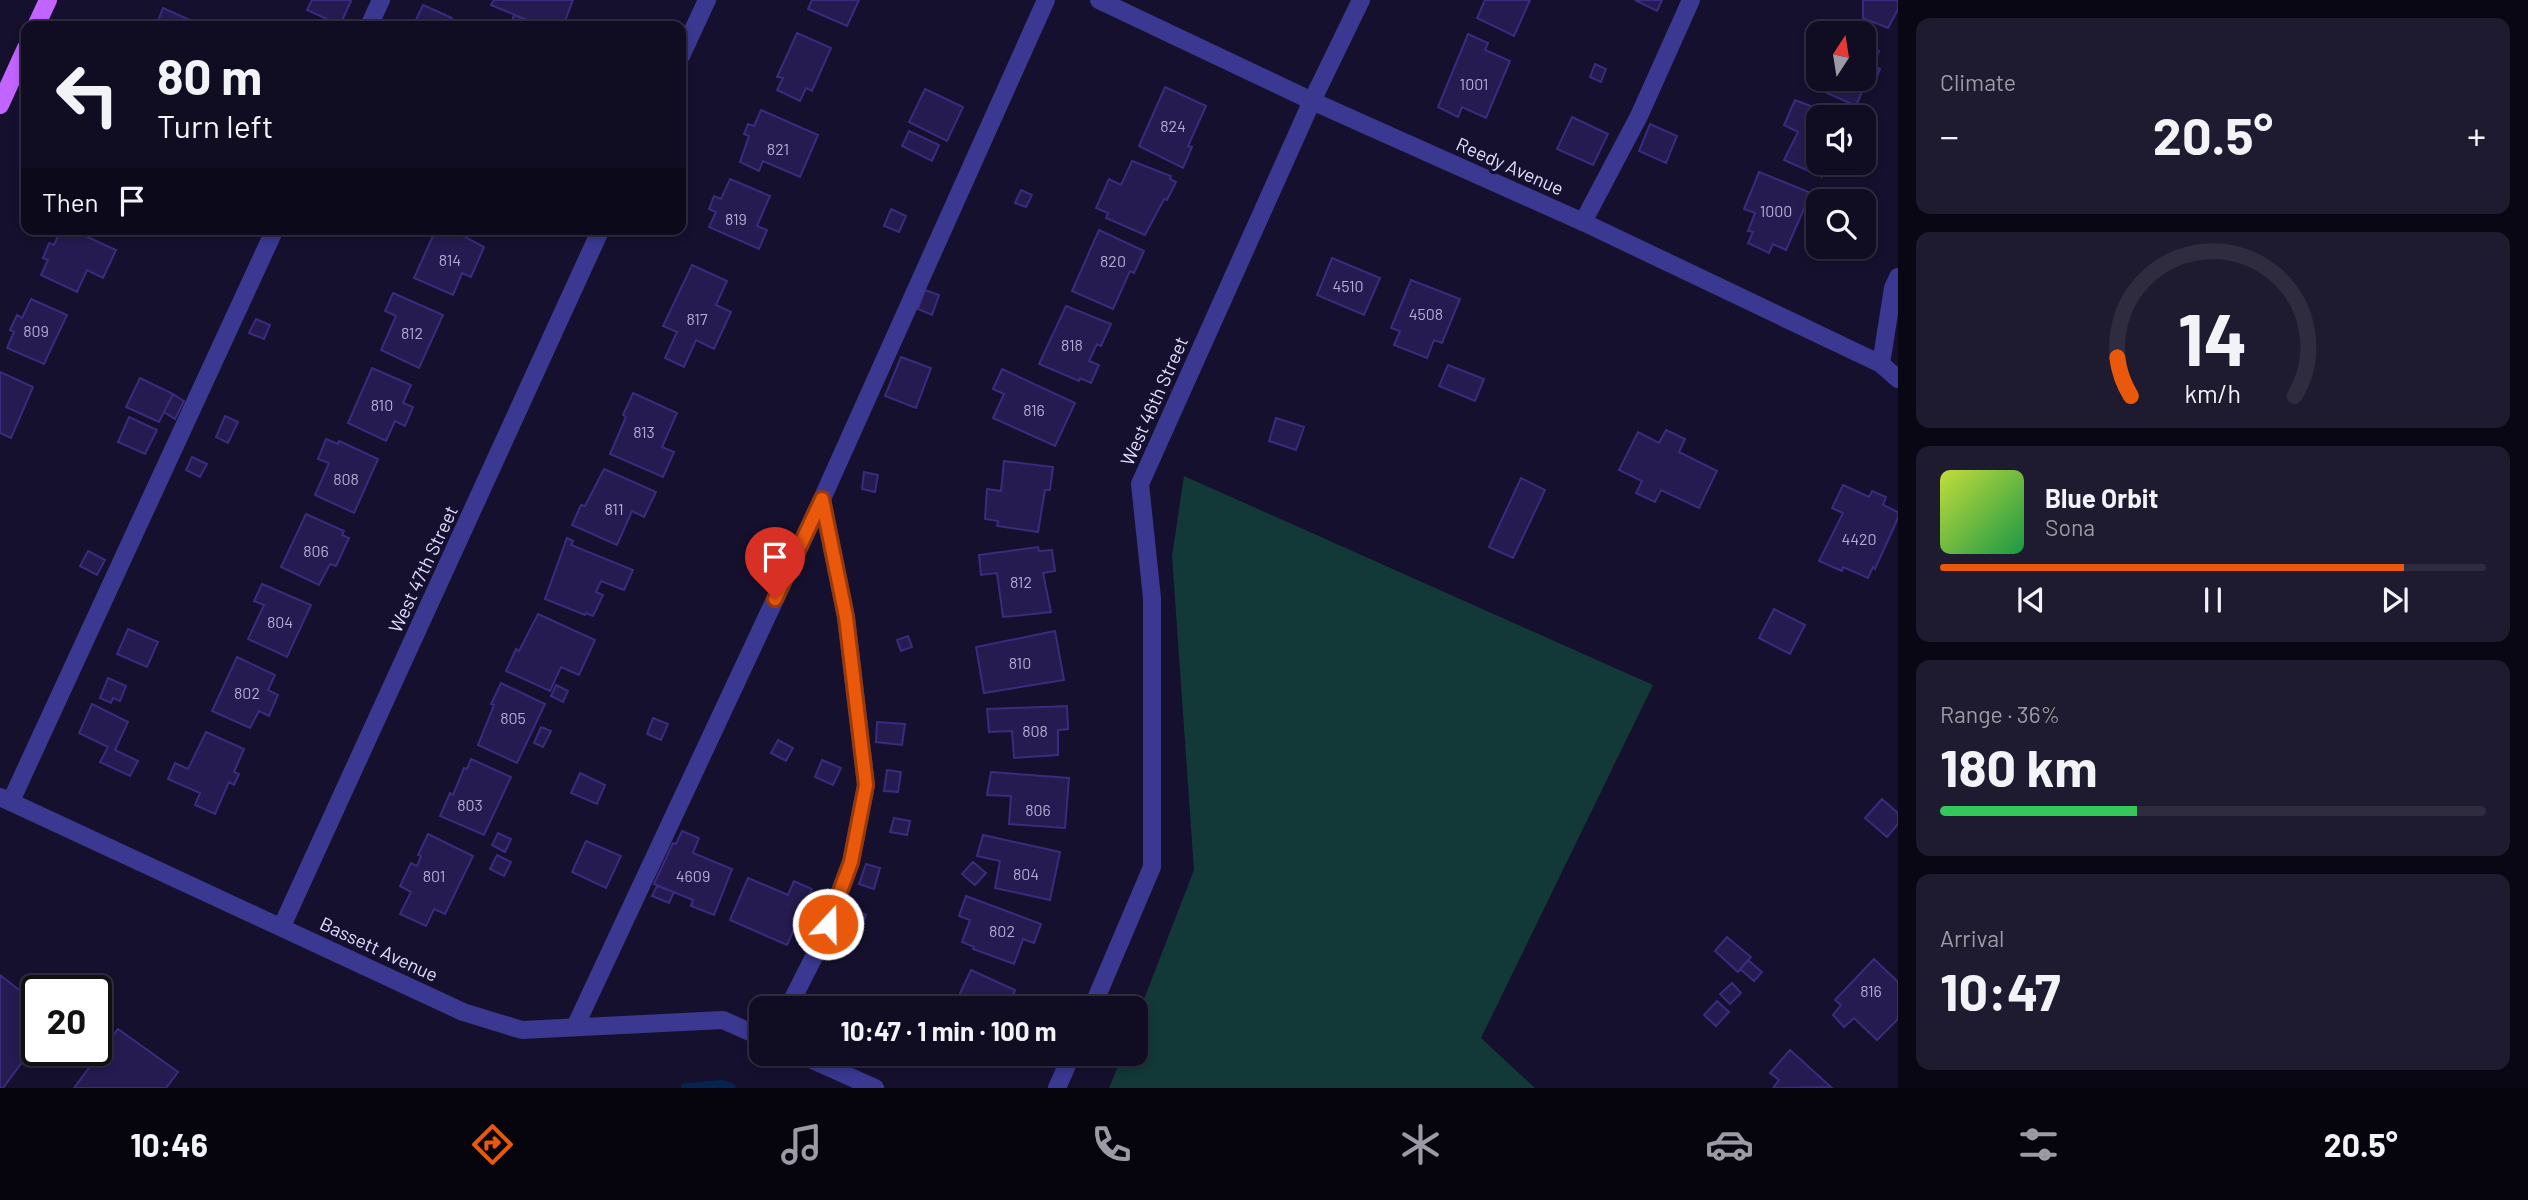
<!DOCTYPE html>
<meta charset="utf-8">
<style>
:root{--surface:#100c22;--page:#1e1a2f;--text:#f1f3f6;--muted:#9c9ba5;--line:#302c40;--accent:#ea580c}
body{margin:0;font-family:Barlow,sans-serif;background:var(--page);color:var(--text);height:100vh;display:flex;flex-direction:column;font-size:26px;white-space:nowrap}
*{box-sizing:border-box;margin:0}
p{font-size:23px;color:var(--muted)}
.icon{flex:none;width:38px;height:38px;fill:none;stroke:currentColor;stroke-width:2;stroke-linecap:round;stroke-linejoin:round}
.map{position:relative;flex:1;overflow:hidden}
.details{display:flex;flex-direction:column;gap:18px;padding:18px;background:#090713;width:630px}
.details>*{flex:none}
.top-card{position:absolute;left:21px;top:21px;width:665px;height:214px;border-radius:14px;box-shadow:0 4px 10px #0003,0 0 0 2px var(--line);background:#100c22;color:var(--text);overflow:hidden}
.needle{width:46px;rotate:12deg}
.fabs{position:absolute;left:1806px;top:21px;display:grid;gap:14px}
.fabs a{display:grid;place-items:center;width:70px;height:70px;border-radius:14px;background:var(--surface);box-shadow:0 4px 10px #0003,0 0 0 2px var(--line);font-size:35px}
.speed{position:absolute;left:21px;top:975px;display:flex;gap:14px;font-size:35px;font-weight:700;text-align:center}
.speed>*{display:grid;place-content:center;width:91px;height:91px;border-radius:50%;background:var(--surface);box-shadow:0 4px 10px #0003,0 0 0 2px var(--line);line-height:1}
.speed .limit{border:4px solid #111;border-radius:10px;background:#fff;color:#111}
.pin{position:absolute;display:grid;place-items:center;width:60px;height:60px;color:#fff;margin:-72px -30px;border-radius:50% 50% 50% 0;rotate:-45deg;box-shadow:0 0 7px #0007}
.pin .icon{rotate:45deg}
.me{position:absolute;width:77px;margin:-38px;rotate:21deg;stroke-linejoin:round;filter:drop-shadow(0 0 5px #0008)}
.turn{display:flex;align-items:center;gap:24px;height:147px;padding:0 21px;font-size:32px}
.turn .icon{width:91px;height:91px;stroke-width:2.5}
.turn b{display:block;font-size:49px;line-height:60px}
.then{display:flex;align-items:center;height:66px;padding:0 21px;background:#0003;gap:14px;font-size:26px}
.big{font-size:52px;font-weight:700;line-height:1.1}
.details .tile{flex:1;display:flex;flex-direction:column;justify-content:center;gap:10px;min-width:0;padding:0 24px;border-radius:14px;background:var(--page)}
.details .dial{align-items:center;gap:0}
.dial svg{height:182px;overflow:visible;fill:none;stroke:var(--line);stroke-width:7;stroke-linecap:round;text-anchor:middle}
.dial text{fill:var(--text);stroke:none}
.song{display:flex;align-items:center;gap:21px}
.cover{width:84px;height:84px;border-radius:10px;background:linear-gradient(135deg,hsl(70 70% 55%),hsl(140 70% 35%))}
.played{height:7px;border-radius:4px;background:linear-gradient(90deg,var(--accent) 85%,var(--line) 85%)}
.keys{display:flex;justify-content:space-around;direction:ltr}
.heat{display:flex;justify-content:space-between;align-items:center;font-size:38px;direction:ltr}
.charge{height:10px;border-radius:5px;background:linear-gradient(90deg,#34c759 36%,var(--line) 0)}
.trip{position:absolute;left:749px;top:996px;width:399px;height:70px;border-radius:14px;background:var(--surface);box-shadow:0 4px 10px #0003,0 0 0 2px var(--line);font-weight:700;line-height:70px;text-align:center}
.dock{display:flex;height:112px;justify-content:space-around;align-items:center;background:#06050e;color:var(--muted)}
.dock .icon{width:49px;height:49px}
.dock .current{color:var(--accent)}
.dock b{font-size:32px;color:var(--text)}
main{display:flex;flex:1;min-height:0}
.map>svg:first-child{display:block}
.green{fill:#123937}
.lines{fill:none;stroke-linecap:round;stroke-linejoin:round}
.stream{stroke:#072350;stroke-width:10}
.building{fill:#251b50;stroke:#3a2b7e;stroke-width:2}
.service{stroke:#3a3890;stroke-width:18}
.minor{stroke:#3a3890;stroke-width:18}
.primary{stroke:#c264ff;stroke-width:18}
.route-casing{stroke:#983908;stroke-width:18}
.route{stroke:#ea580c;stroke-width:12}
.labels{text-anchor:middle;stroke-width:7;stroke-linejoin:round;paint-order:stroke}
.number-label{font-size:16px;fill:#b1acd3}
.street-label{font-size:19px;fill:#e0ddff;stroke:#15102e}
</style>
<main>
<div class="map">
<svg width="1898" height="1088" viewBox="0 0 1898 1088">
<rect width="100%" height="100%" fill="#15102e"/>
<path class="green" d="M1184,476l469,209 -172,353 54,50h-426l14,-34h13v-34l58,-150 -22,-314z"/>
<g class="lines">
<path class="stream" d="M686,1088l36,-3 9,3"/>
</g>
<path class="building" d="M312,0h36l3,1 -11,24 -33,-15z
M494,0h79l-10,26h-21l-51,-21z
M812,0h47l-12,26 -39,-17z
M1485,0h45l-16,36 -37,-18z
M1635,0h27l-5,11z
M1863,0h35v9l-10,19 -25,-10z
M423,5l29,13 -4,8h-35z
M163,8l38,17 -1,1h-51l1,-3 6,3z
M514,15l15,6 -3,5h-9l-6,-3z
M797,33l34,15 -19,43 -6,-3 -6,13 -23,-11 6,-12 -6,-1z
M1468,34l20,9 -3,7 25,11 -24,57 -24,-11 -4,10 -20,-10z
M1864,44l15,7 -6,14 7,4 -7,17 -7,-4 -10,24 -40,-18 4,-9h44z
M1595,64l11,5 -5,13 -11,-5z
M1165,87l41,19 -18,40 4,1 -9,21 -44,-22z
M925,89l38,18 -16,34 -38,-19z
M1795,100l44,17h-21v46h10l-6,14 -38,-17 14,-28 -14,-7z
M761,110l57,25 -18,42 -37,-16 -4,10 -19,-9 9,-26 -5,-2 4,-10 6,2z
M1572,117l36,17 -15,31 -36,-16z
M1650,124l27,12 -11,27 -27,-12z
M909,131l30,14 -7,16 -30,-15z
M1132,161l39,15 -1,3 6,3 -9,18 -3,-1 -19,36 -39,-17 2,-5 -12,-5 13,-29 12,6z
M1759,172l52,21 -25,57 -13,-6 -4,9 -21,-10 5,-11 -5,-1 7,-18 -11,-4z
M730,179l40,17 -13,30 10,4 -8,19 -50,-22 7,-15 -7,-3 5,-13 7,3z
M1021,190l11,5 -6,12 -11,-4z
M891,209l15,7 -7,16 -15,-6z
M61,229h9l46,21 -13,28 -16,-8 -10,22 -36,-17 7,-15 -5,-2 6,-15 5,2z
M436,229h14l34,18 -13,30 -9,-4 -9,22 -39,-17z
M1099,230l45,21 -10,22 -4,-2 -17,38 -41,-18z
M1332,258l48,20 -16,37 -47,-20z
M692,265l35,16 -11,24 15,7 -17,37 -18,-9 -12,27 -19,-9 12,-26 -14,-6z
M1411,280l49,19 -18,44 -8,-3 -7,18 -33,-13 6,-14 -9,-3z
M925,290l14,5 -7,20 -14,-6z
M393,293l50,22 -24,53 -38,-18 15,-34 -11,-5z
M31,299l36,16 -23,49 -37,-16 7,-16 -4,-2 7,-15 5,3z
M1066,306l45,18 -10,22 -4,-2 -8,17 10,4 -8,18 -11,-5 -1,3 -40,-17z
M256,319l14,6 -6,14 -15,-6z
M901,357l30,11 -15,40 -31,-12z
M1448,365l36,14 -9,22 -36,-15z
M372,368l39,17 -8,18 10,4 -8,19 -10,-5 -9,20 -38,-18z
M1002,369l73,34 -20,43 -62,-28 11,-24 -11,-5z
M0,372l33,15 -22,51 -11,-5z
M140,378l33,16 -14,28 -33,-15z
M633,393l44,20 -15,34 12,5 -11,25 -53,-23 16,-37 -3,-2z
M173,394l11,7 -9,18 -11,-7z
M225,416l13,6 -10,21 -12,-6z
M129,417l28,13 -12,24 -27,-12z
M1276,418l28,9 -8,23 -27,-9z
M1666,430l19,9 -6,13 38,19 -18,37 -38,-18 -6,12 -19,-9 6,-12 -23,-11 19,-38 21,11z
M326,439l12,5 1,-3 39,18 -24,54 -39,-18 14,-32 -11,-4z
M192,457l15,7 -7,13 -14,-7z
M1004,461l49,6 -3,23h-5l-7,42 -41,-6 1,-5 -13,-2 2,-30 14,2z
M604,469l52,23 -12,25 -12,-6 -15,34 -45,-20 9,-20 4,1z
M864,472l14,3 -3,17 -13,-3z
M1521,478l24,12 -32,68 -24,-11z
M1843,485l26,12 3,-6 14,6 -3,8 15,7v6l-23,51 -2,-2 -5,11 -25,-11 -1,4 -23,-10 24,-48 -11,-5z
M306,514l38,17 -2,4 7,3 -13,28 -6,-2 -11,21 -38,-18z
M567,538l6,3 -2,4 62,25 -9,20 -23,-9 -5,11 7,3 -10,21 -7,-3 -1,2 -40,-16z
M1038,547l1,4 13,-1 3,21 -12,2 8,39 -48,5 -6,-44 -16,2 -2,-20z
M88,551l17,9 -8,15 -17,-9z
M262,584l49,21 -24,52 -39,-18 16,-34 -10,-4z
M1774,609l31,16 -15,29 -31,-16z
M538,614l57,26 -16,35 -18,-8 -11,24 -44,-20 10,-22 3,2z
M128,629l30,13 -11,25 -30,-13z
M1055,631l9,49 -80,13 -8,-46z
M908,636l4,11 -11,4 -4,-11z
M237,657l38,18 -7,15 10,5 -9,21 -10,-5 -9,17 -38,-17z
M108,678l18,8 -6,15 -7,-3 -2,5 -11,-5z
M501,683l44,21 -28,59 -39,-18 16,-40 -3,-1z
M556,685l12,6 -5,11 -12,-6z
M92,704l36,18 -13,28 23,11 -8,15 -30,-14 8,-15 -29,-14z
M1067,706l1,23 -10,1v25l-44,3 -2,-27 -23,1 -2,-23z
M653,718l15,6 -7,16 -14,-6z
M877,722l28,2 -3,21 -26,-3z
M541,727l10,4 -8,16 -9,-4z
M206,732l38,17 -10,23 5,2 -5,11 -5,-3 -14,32 -20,-9 5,-12 -32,-14 7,-16 13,6z
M778,740l15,8 -7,13 -15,-8z
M471,759l40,18 -27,58 -44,-19 10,-23 3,2 11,-27 3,1z
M822,760l19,8 -8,17 -18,-8z
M887,770l14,2 -3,20 -14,-1z
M991,772l78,6 -4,50 -56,-4 2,-28 -24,-1z
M580,773l25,12 -8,19 -26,-11z
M1882,799l16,14v11l-11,13 -22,-19z
M894,818l16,3 -3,14 -17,-3z
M682,831l17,7 -6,15 39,16 -18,46 -23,-9 2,-6 -39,-16 19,-41 3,1z
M498,833l13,6 -6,13 -13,-7z
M428,834l45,22 -28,58 -11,-5 -8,17 -26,-12 11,-22 -11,-6 11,-23 6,3 4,-10 -3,-1z
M983,835l77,17 -10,48 -55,-12 5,-27 -23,-5z
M586,841l35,15 -15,32 -34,-16z
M497,855l14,7 -7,14 -14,-7z
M973,862l13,11 -11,12 -13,-11z
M866,864l14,4 -6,21 -15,-5z
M748,878l40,17 6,-14 18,8 -25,56 -57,-25z
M657,886l17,6 -5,11 -17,-7z
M966,896l75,28 -7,19 -11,-4 -9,25 -41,-15 1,-2 -12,-5 8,-22 -11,-4z
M854,909l12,6 -7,17 -13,-7z
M1727,937l24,20 -13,15 -23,-21z
M1874,959l24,23v37l-21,21 -23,-22 -10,9 -11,-12 8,-10 -6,-5z
M1748,960l14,12 -8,9 -14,-12z
M971,970l44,20 -7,18h-72l3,-8 15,6z
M0,975l37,29v38l-34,46h-3z
M1732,983l9,10 -11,11 -10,-10z
M1717,1001l12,11 -13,14 -12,-11z
M118,1029l60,43 -12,16h-92z
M1790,1050l41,37 -58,1 6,-8 -9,-7z"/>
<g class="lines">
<path class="service" d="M369,26l12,-26
M1583,222l56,-106 52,-116
M11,801l264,-572
M788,1008l32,-63 31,-83 15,-77 -20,-168 -24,-118
M575,1027l247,-528 224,-499"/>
<path class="minor" d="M1099,0l213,101 271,121 298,142 17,15
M681,56l26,-56
M1881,364l12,-76 5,-11
M0,797l463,215 59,18 201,-10 38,17
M282,926l319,-697
M1092,1008l60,-141v-269l-12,-114 172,-383 49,-101
M799,1054l76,34
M1057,1088l15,-34"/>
<path class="primary" d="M36,26l12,-26
M0,105l26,-57"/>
</g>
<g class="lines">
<defs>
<path id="route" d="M775,599l47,-100 24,118 20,168 -15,77 -23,62"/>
</defs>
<use href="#route" class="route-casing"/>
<use href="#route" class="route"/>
</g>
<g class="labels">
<g class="number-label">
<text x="1474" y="90">1001</text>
<text x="1173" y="132">824</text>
<text x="778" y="155">821</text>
<text x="1776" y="217">1000</text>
<text x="736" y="225">819</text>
<text x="450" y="266">814</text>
<text x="1113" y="267">820</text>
<text x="1348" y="292">4510</text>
<text x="1426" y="320">4508</text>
<text x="697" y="325">817</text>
<text x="36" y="337">809</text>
<text x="412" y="339">812</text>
<text x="1072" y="351">818</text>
<text x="382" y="411">810</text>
<text x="1034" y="416">816</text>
<text x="644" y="438">813</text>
<text x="346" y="485">808</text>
<text x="614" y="515">811</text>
<text x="1859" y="545">4420</text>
<text x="316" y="557">806</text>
<text x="1021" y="588">812</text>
<text x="280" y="628">804</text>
<text x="1020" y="669">810</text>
<text x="247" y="699">802</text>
<text x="513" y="724">805</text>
<text x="1035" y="737">808</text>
<text x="470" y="811">803</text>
<text x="1038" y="816">806</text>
<text x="1026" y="880">804</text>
<text x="434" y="882">801</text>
<text x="693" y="882">4609</text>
<text x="1002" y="937">802</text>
<text x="1871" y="997">816</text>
</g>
<g class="street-label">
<text transform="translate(1510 166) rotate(24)" y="7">Reedy Avenue</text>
<text transform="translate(1154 401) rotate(-66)" y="7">West 46th Street</text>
<text transform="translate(423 569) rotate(-65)" y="7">West 47th Street</text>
<text transform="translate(379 949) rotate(25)" y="7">Bassett Avenue</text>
</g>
</g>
</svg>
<div class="fabs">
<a><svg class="needle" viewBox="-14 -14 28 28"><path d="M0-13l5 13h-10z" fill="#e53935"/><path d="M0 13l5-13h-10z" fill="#9c9ba5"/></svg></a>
<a><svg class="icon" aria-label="sound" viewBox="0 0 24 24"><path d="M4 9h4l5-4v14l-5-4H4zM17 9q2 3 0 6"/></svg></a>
<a><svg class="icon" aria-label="search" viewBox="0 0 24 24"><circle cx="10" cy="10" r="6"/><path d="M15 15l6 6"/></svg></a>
</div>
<div class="speed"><div class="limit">20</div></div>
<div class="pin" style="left:775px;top:599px;background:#d93025"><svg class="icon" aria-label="arrive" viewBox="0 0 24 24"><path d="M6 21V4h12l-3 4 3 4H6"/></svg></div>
<svg class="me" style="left:828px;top:924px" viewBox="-20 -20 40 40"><circle r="17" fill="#ea580c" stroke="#fff" stroke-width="3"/><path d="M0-11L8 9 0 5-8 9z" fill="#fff"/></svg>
<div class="trip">10:47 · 1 min · 100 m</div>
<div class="top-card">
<div class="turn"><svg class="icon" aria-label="left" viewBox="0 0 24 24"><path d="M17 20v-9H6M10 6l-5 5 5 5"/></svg><div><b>80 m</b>Turn left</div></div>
<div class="then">Then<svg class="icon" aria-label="arrive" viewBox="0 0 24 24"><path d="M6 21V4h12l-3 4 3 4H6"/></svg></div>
</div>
</div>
<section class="details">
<div class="tile"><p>Climate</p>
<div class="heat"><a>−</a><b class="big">20.5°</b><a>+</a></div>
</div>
<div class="tile dial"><svg viewBox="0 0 100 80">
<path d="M14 69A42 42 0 1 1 86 69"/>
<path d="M14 69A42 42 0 0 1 8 52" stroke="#ea580c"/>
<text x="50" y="56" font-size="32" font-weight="700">14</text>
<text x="50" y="72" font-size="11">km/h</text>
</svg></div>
<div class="tile">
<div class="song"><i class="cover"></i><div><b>Blue Orbit</b><p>Sona</p></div></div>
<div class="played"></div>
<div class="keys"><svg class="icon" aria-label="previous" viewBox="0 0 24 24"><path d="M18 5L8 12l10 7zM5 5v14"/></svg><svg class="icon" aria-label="pause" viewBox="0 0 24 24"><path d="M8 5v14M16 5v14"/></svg><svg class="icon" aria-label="next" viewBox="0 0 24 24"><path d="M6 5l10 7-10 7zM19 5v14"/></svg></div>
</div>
<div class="tile"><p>Range · 36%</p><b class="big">180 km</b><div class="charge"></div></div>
<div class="tile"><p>Arrival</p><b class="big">10:47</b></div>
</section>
</main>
<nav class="dock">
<b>10:46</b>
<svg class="icon current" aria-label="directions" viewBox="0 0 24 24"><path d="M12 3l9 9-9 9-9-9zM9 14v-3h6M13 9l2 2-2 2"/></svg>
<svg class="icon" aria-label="music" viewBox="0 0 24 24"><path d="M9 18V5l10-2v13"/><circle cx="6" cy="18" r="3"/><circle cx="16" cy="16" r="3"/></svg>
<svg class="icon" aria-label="phone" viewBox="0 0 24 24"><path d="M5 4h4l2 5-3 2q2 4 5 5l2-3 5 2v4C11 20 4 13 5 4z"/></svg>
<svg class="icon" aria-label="climate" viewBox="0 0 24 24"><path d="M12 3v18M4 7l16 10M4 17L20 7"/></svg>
<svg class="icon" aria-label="car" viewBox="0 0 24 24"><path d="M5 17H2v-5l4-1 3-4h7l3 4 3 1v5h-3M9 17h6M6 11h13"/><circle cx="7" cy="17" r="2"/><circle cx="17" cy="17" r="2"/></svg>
<svg class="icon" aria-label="filters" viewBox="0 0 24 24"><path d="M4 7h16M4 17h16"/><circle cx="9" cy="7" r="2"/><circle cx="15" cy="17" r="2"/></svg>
<b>20.5°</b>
</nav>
